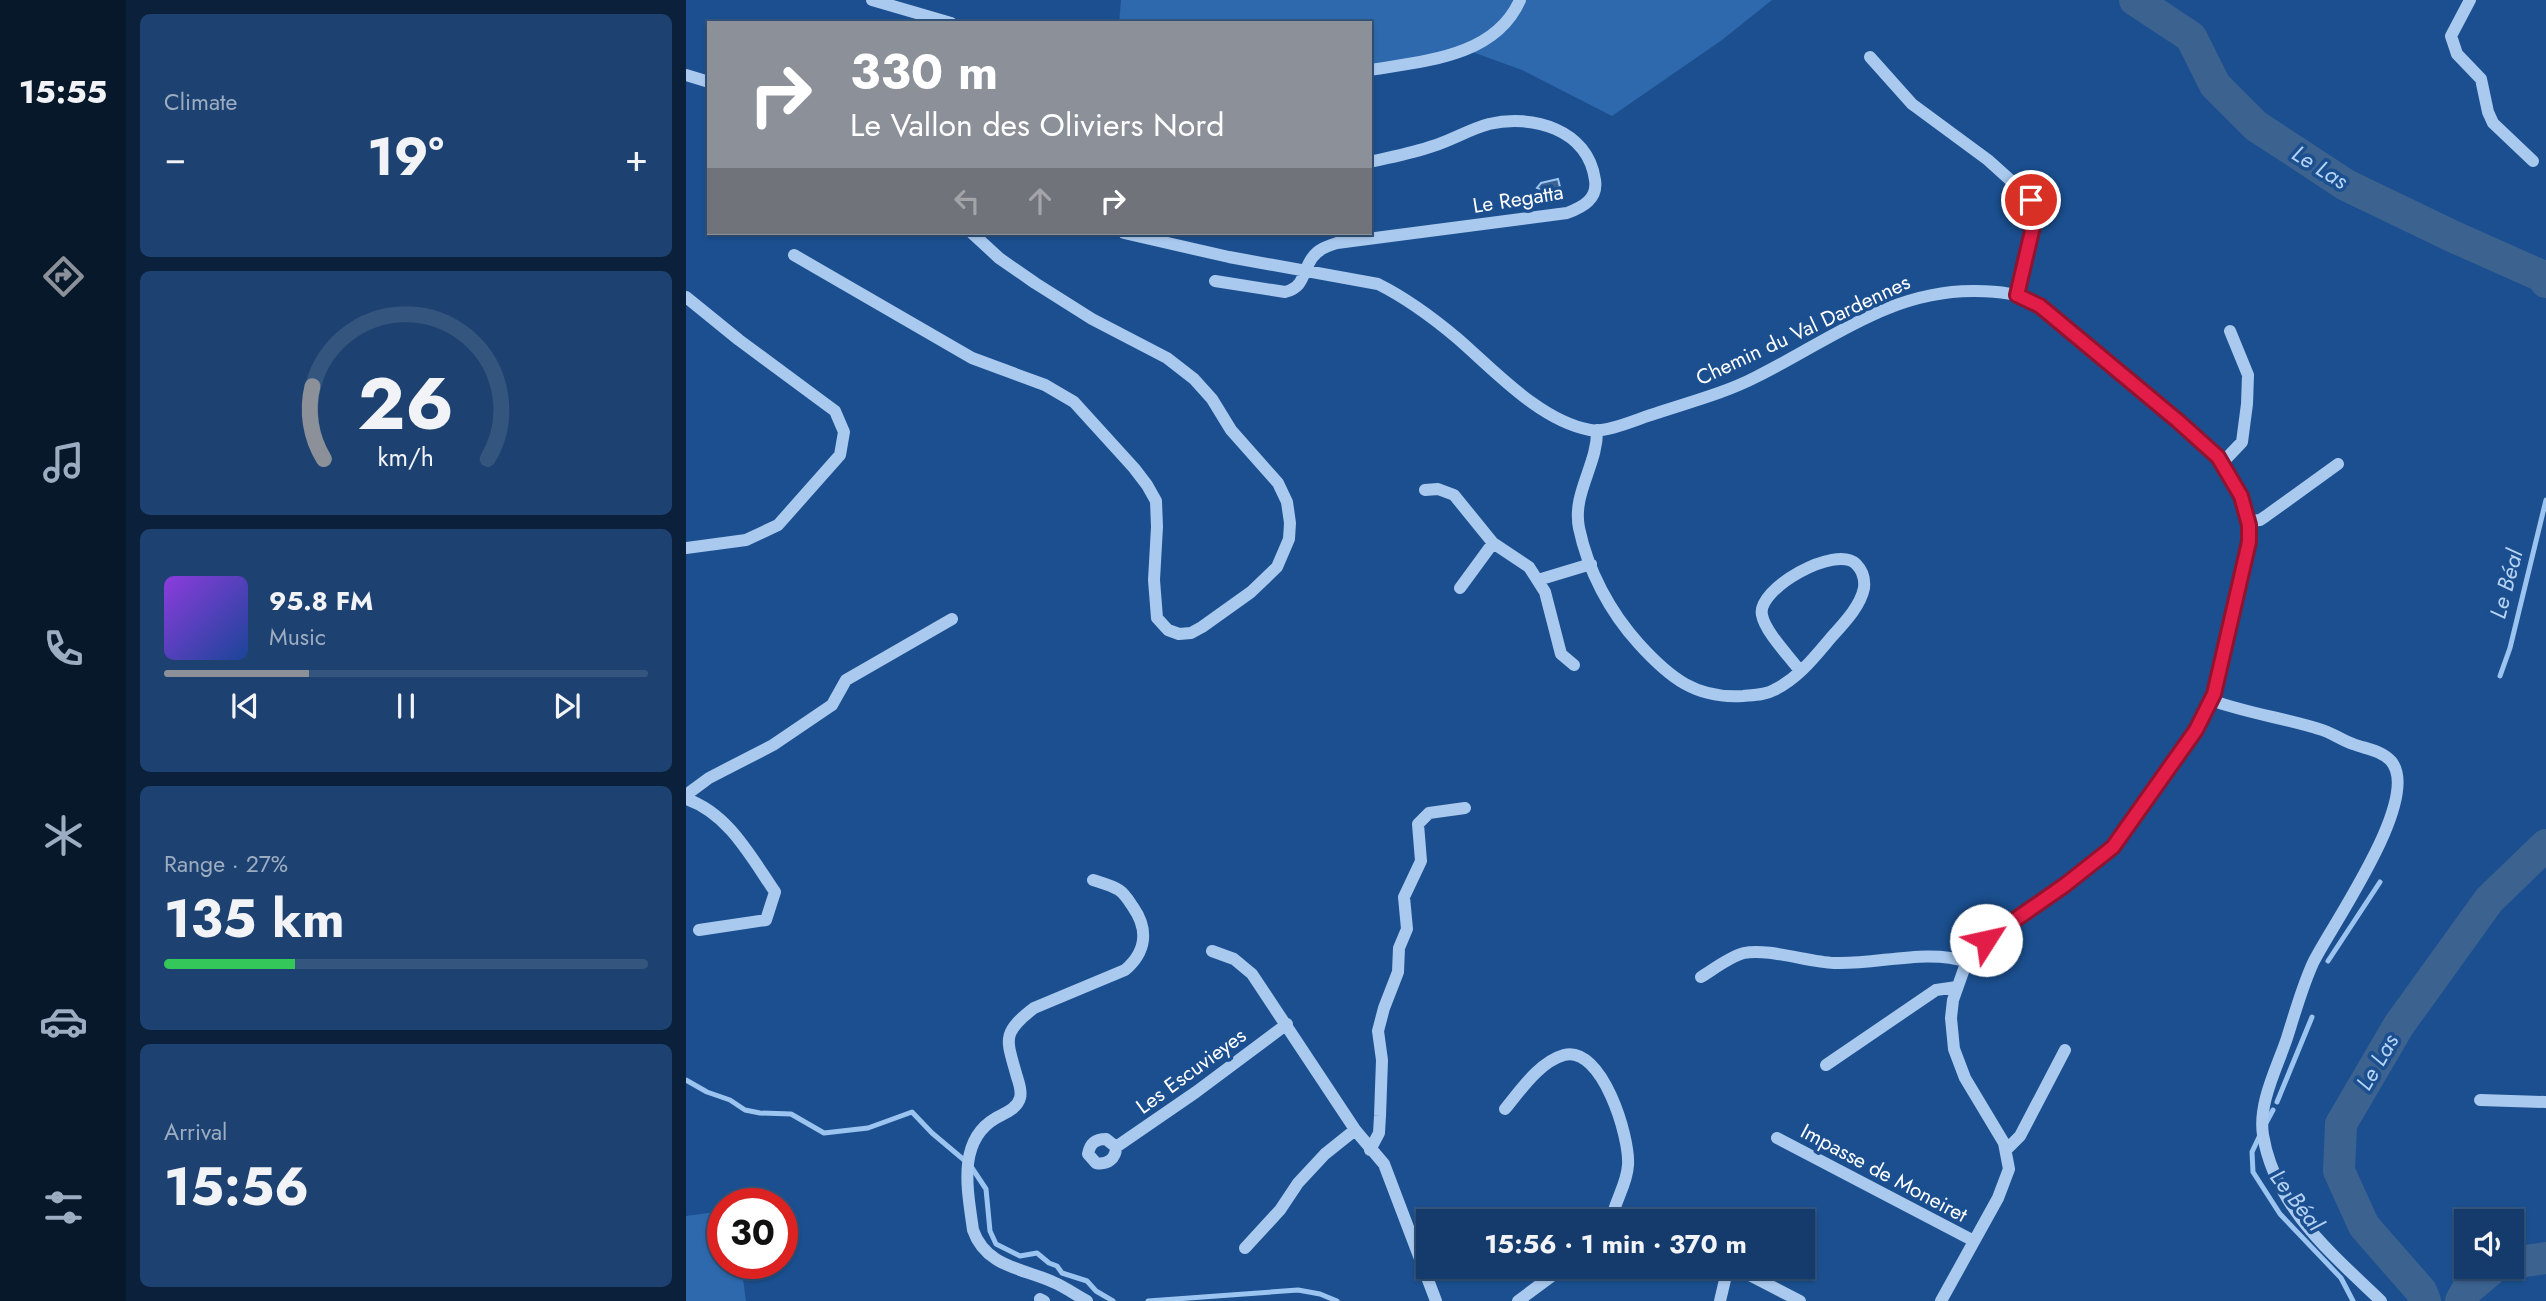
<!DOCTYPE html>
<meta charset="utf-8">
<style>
:root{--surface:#143b6b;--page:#1d4271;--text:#f1f3f6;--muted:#9dadc1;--line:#33557e;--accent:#8c9099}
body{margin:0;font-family:Jost,sans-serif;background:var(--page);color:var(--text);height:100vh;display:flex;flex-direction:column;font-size:26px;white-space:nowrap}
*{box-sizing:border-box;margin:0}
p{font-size:23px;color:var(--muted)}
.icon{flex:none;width:38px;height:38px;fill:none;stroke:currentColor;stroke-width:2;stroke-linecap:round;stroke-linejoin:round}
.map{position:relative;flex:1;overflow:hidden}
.side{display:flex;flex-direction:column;gap:14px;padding:14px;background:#0b203b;width:560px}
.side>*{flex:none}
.banner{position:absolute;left:21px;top:21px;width:665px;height:214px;border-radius:0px;box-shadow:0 2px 5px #0004,0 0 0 2px var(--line);background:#8c9099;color:#fff;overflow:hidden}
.buttons{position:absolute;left:1768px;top:1209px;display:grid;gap:14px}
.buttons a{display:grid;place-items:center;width:70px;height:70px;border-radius:0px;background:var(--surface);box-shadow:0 2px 5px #0004,0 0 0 2px var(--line);font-size:35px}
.speed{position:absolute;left:21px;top:1188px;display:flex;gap:14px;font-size:35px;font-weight:700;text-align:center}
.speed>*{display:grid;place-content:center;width:91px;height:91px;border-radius:50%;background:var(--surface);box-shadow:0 2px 5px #0004,0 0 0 2px var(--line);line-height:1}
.speed .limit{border:10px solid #d22;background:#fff;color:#111}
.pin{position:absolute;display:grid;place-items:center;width:60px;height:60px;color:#fff;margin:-30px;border:4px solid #fff;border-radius:50%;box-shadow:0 2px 7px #0007}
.me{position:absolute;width:77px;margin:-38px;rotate:55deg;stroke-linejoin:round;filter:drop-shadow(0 0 5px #0008)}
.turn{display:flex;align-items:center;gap:24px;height:147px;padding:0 28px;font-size:32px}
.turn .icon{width:91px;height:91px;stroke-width:2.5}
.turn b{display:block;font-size:49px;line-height:60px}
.lanes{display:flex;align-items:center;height:66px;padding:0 28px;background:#0003;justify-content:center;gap:35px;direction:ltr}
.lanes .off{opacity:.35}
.big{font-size:52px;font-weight:700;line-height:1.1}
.side .tile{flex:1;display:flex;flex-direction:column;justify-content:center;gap:10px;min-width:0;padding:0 24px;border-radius:10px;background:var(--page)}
.side .dial{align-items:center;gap:0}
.dial svg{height:182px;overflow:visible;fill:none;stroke:var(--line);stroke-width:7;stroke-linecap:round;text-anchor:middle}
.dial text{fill:var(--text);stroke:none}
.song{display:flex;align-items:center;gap:21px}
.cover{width:84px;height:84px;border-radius:10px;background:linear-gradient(135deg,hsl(270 70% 55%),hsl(220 70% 35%))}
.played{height:7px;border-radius:4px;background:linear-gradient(90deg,var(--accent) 30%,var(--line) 30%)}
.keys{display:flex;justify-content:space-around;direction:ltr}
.heat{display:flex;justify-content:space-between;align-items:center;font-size:38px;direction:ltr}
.charge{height:10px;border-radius:5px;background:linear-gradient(90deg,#34c759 27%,var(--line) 0)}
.trip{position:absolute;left:730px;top:1209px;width:399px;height:70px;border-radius:0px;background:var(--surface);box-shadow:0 2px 5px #0004,0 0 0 2px var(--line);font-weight:700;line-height:70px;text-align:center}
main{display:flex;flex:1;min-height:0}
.tab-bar{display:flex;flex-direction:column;width:126px;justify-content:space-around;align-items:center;background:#08182b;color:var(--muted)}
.tab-bar .icon{width:49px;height:49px}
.tab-bar .current{color:var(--accent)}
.tab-bar b{font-size:32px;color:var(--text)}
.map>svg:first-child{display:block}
.green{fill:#2e69ad}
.water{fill:#3c6290;stroke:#9cc4f0;stroke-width:2}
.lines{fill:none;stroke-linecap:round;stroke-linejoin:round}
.stream{stroke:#9cc4f0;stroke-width:5}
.river{stroke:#3c6290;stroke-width:32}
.minor{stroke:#a9c9ee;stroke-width:12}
.route-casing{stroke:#92132f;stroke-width:18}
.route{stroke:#e11d48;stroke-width:12}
.labels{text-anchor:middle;stroke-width:7;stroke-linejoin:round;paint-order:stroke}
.street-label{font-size:21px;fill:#fff;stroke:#1b4f8f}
.water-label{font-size:23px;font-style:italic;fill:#b5d3f5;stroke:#1b4f8f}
</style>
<main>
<nav class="tab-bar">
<b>15:55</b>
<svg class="icon current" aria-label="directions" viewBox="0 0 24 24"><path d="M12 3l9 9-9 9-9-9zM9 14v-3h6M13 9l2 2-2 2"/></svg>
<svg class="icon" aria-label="music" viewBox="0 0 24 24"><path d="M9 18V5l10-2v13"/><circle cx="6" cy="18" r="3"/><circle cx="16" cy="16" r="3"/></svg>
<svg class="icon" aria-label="phone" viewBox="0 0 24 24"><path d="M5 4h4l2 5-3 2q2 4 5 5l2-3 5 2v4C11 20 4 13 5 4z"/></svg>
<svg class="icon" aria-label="climate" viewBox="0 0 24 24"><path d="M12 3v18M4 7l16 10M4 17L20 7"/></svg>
<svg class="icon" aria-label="car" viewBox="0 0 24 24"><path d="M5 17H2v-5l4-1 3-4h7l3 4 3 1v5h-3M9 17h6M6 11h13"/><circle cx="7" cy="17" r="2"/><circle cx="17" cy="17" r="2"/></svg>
<svg class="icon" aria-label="filters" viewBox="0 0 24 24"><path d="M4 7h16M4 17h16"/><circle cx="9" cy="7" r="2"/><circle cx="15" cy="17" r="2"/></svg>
</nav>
<section class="side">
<div class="tile"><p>Climate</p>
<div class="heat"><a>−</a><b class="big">19°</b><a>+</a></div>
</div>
<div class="tile dial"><svg viewBox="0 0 100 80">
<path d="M14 69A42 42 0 1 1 86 69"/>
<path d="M14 69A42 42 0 0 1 9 37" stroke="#8c9099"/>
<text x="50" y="56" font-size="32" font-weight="700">26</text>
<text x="50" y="72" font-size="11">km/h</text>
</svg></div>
<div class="tile">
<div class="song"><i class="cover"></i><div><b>95.8 FM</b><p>Music</p></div></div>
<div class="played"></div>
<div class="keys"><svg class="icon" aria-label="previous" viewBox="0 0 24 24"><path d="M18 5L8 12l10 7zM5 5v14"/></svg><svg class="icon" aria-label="pause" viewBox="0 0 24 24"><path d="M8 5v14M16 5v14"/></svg><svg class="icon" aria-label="next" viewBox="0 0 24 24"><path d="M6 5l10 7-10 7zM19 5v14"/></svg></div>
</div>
<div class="tile"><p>Range · 27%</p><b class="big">135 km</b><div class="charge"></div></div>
<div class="tile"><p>Arrival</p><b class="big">15:56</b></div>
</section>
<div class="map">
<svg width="1860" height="1301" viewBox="0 0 1860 1301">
<rect width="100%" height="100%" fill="#1b4f8f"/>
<path class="green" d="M435,0h651l-50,40 -110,76 -90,-46 -58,-21 -94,18v-44h-251z
M37,1211v53h18l5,37h-60v-85z"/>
<path class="water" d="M872,179l2,8 -17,4 -6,-3 4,-5z"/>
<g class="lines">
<path class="stream" d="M1814,676l10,-28 36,-148
M1642,961l52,-79
M0,1080l21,12 23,8 15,10 15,3 31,1 33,19 44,-5 44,-16 20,21 38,32 16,24 4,42 6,13 24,12 17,-3 12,10 8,3 5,7 25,8 9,10 17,10
M1591,1102l35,-85
M1580,1123l7,-13
M1574,1135l-8,17 1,20 27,42 61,64 12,23
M462,1301l150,-11 22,4 17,7"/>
<path class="river" d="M1449,0l56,37 24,48 41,41 90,59 108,52 88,39 4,6
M1825,1263l35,-5
M1739,1301l-4,-10 -57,-65 -25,-55 2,-47 58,-99 90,-125 57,-55
M1775,1301l6,-11 27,-23"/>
<path class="minor" d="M186,0l79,23
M1784,0l-19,36 6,18 24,25 7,33 5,11 40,38
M1184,57l42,47 76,56 41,37 6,21 -18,76
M684,70c54,-9 125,-13 150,-70
M0,75l23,7
M438,233l105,24 149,27c28,14 54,33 79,54 37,32 83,83 133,92 18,3 49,-12 67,-17 33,-11 68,-20 99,-36 73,-36 134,-87 219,-86 24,0 44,2 66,15l137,115 40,36 23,39 8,29v17l-35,152 -18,36 -83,117 -48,38 -79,55 -22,29 -11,31 -2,18 3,31 11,29 39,65 5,26 -11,29 -57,103
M108,255l178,103 73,27 29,17 60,66 13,17 9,16 1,26 -3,53 3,38 11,12 11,4 12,-1 11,-6 49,-35 26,-25 12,-28 1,-16 -3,-21 -9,-19 -47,-53 -19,-31 -18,-20 -27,-21 -75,-39 -57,-36 -36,-25 -27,-25
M529,281l70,11c20,-5 17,-20 27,-34 6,-9 16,-12 25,-15l230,-30c16,-6 31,-14 28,-33 -7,-51 -63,-66 -106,-56 -19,5 -37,16 -56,22 -20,7 -42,11 -63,16
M0,297l53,43 96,71 9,21 -4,23 -62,70 -32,15 -60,8
M911,430c1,34 -25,63 -18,98 9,43 31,84 60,116 31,34 57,55 104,52 11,-1 22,-1 31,-6 23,-11 39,-31 55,-50 12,-14 31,-32 35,-52 1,-9 -1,-17 -8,-24 -20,-20 -100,25 -94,51 3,17 28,42 38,56
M1536,463l20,-21 5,-38 1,-29 -18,-44
M739,490l13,-1 16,6 39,48 36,24 16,25 16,62 13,11
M1562,521l12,-1 6,-4 72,-52
M852,580l53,-16
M774,588l33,-45
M1525,700c35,13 73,18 108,29 12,3 22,11 34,15 13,5 28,6 38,17 32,37 -60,165 -78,202 -11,24 -18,50 -26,75 -10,30 -29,65 -24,97 12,72 68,118 118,166
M0,795l23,-17 64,-33 59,-40 14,-25 106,-61
M0,799c42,14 65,58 89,93l-9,28 -67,10
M526,951l22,8 18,15 104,157 28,33 52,137
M1015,977c13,-8 28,-20 43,-24 23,-5 65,9 90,10 43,2 92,-15 134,-1
M1140,1065l110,-75 21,-3
M1794,1100l66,2
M819,1109c15,-18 34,-47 59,-54 38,-10 66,82 64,110 -1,20 -14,37 -17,57
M1091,1138l197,103
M430,1147c0,12 -9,18 -20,16l-8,-9c2,-11 8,-15 18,-15l10,8 80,-55 91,-68
M1321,1149l13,-13 45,-86
M684,1150l9,-17 1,-17 2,-56 -4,-29 6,-23 14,-36 1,-24 8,-19 -3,-32 17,-36 -3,-37 11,-11 36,-5
M559,1248l35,-38 18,-27 27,-29 30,-24
M1048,1267l66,34
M354,1299l4,2
M401,1301c-11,-6 -22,-14 -34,-19 -31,-14 -67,-15 -80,-52 -5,-38 -17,-89 23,-112 9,-5 21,-9 24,-20 2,-7 -1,-15 -3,-21 -10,-37 -17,-43 17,-69l91,-38c21,-18 24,-40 8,-63 -4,-6 -8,-13 -14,-17 -8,-5 -17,-7 -26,-10
M832,1301l46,-34
M1034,1301l8,-34"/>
</g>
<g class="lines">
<defs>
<path id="route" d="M1300,940l79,-55 48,-38 83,-117 18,-36 35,-152v-17l-8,-29 -23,-39 -40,-36 -138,-115 -23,-11 18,-77 -4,-18"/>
</defs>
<use href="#route" class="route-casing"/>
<use href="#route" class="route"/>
</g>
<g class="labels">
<g class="street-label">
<text transform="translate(832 199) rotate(-9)" y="7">Le Regatta</text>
<text transform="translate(1117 330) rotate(-25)" y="7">Chemin du Val Dardennes</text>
<text transform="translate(505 1071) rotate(-36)" y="7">Les Escuvieyes</text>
<text transform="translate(1198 1173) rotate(28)" y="7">Impasse de Moneiret</text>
</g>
<g class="water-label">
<text transform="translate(1634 167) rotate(32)" y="8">Le Las</text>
<text transform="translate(1820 584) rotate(-75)" y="8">Le Béal</text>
<text transform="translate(1691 1062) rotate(-60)" y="8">Le Las</text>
<text transform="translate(1611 1200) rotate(52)" y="8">Le Béal</text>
</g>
</g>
</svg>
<div class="buttons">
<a><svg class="icon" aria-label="sound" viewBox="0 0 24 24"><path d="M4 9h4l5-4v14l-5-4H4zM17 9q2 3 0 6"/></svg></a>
</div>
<div class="speed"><div class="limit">30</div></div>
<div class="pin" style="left:1345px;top:200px;background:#d93025"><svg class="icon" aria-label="arrive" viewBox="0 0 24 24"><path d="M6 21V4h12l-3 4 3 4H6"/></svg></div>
<svg class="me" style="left:1300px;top:940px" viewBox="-20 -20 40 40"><circle r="19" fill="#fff"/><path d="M0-13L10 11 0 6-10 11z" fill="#e11d48"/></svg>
<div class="trip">15:56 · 1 min · 370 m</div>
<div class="banner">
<div class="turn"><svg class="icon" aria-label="right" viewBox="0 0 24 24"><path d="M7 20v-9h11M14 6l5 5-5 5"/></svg><div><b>330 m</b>Le Vallon des Oliviers Nord</div></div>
<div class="lanes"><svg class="icon off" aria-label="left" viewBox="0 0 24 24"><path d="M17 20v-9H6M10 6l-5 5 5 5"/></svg><svg class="icon off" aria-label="ahead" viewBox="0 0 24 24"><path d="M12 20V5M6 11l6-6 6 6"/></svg><svg class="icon" aria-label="right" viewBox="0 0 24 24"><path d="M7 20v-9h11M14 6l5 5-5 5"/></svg></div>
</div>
</div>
</main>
